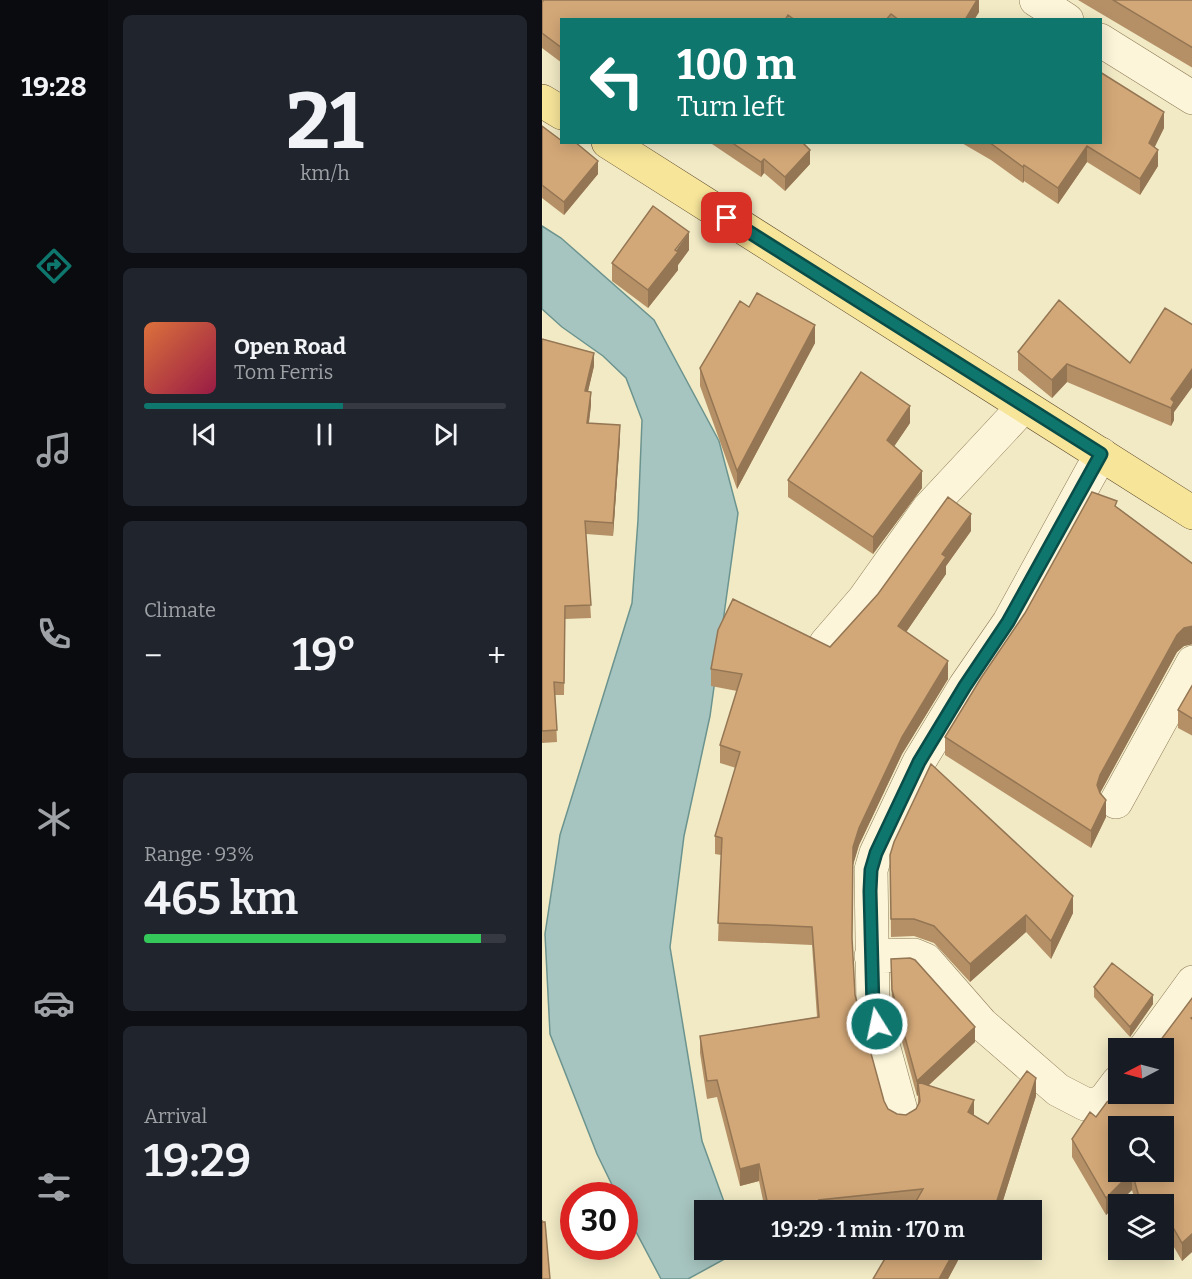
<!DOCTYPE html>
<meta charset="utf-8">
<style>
:root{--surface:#171b24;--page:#20242c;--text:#f1f3f6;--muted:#9ea1a6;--line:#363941;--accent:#0f766e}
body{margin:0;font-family:Bitter,serif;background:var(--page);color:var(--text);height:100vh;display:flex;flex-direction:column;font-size:22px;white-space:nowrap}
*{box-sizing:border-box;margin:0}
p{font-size:20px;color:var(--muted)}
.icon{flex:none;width:33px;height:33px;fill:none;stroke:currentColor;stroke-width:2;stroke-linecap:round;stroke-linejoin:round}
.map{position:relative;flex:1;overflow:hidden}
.details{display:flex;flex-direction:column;gap:15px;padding:15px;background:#0d0f14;width:434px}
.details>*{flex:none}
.guide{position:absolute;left:18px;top:18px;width:542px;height:126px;border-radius:0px;box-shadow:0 3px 15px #0003;background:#0f766e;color:#fff;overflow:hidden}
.needle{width:39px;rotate:264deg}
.tools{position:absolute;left:566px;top:1038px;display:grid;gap:12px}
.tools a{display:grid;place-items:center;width:66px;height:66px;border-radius:0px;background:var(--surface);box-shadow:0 3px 15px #0003;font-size:30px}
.speed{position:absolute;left:18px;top:1182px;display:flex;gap:12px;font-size:30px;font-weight:700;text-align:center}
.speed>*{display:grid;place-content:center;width:78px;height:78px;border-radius:50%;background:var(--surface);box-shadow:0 3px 15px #0003;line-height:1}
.speed .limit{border:9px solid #d22;background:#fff;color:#111}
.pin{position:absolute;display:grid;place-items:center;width:51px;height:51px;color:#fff;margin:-26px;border-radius:12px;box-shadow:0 3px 9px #0006}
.me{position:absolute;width:66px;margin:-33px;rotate:350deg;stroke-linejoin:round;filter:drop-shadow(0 0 4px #0008)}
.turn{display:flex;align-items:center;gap:21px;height:126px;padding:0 18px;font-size:27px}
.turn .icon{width:78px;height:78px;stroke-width:2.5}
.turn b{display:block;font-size:42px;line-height:51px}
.big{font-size:45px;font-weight:600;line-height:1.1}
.details .tile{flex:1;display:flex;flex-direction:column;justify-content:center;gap:9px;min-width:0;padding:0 21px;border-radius:9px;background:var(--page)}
.details .dial{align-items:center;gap:0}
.dial b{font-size:78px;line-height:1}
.song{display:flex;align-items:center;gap:18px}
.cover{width:72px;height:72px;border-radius:9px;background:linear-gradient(135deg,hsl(20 70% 55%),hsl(340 70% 35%))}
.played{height:6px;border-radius:3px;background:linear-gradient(90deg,var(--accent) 55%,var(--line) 55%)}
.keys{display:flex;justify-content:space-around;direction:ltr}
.heat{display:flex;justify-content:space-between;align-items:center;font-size:33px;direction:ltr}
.charge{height:9px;border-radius:4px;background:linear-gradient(90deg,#34c759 93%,var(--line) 0)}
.trip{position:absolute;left:152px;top:1200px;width:348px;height:60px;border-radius:0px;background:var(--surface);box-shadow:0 3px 15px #0003;font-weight:600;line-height:60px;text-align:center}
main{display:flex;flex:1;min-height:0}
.tab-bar{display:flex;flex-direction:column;width:108px;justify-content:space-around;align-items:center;background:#090b0e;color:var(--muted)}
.tab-bar .icon{width:42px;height:42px}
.tab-bar .selected{color:var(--accent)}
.tab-bar b{font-size:27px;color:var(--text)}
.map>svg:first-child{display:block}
.water{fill:#a7c5c0;stroke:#6c948f;stroke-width:1.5}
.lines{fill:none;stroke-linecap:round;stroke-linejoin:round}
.minor-casing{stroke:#8f7c59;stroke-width:34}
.major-casing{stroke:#5d492d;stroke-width:34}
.minor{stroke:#fcf5d9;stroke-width:33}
.major{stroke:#f7e59a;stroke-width:33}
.wall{fill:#b59067}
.shaded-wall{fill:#947654}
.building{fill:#d3a878;stroke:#947654;stroke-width:1.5;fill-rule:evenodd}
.route-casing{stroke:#0a4d48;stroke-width:15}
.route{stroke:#0f766e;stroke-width:10}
</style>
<main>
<nav class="tab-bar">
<b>19:28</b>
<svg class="icon selected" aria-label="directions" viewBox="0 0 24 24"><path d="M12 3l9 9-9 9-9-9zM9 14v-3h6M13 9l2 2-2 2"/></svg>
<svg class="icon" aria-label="music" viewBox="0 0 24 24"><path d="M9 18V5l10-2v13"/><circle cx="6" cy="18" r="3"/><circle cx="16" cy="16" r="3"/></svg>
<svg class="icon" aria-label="phone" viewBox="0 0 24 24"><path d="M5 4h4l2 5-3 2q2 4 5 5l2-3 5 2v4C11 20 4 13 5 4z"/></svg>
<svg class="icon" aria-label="climate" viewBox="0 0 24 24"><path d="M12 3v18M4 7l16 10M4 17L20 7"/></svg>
<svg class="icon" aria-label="car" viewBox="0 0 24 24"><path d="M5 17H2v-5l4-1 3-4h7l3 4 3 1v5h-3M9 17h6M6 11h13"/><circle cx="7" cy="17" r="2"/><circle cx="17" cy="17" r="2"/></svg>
<svg class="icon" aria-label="filters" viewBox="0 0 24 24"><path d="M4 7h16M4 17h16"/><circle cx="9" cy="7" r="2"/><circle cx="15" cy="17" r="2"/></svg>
</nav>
<section class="details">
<div class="tile dial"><b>21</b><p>km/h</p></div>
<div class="tile">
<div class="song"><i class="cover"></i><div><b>Open Road</b><p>Tom Ferris</p></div></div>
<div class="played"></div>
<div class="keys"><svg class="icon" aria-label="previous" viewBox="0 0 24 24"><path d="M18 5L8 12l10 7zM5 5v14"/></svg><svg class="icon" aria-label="pause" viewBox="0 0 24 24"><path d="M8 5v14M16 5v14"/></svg><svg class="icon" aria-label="next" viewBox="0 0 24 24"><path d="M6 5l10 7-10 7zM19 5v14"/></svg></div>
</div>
<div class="tile"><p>Climate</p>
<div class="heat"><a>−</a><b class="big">19°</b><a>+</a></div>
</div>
<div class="tile"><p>Range · 93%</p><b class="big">465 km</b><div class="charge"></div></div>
<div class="tile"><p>Arrival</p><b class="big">19:29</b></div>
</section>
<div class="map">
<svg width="651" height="1279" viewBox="0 0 651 1279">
<rect width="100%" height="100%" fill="#f2eac5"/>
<path class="water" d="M0,226l19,12 93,82 65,121 19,72 -28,203 -26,120 -14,111 32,194 25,69h-23v40h37l-53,29h-27l-36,-68 -1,-15 -7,-1 -20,-41 -47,-120 -5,-100 15,-99 72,-232 6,-83 4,-100 -16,-42 -23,-22 -41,-29 -20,-18z"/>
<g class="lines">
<defs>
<path id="minor" d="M494,0l31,20
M558,40l93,58
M284,643l38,-44 64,-90 96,-103
M574,802l77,-140
M329,956l43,-1 12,5 56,64 76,66 27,14h13l8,-6 12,-16
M603,1048l48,-66
M360,1114l-29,-106 -2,-138 5,-17 43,-91 46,-76 44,-64 92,-168"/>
<path id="major" d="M0,101l20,12
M66,142l585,371"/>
</defs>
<use href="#minor" class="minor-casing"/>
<use href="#major" class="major-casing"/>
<use href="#minor" class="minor"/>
<use href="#major" class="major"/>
</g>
<path class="wall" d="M0,0h437v12l-5,8h-412v43l-20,-15z
M536,0h115v68z
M0,126l56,48 -34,41 -22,-17z
M622,128l-10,19 4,19 -18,29 -53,-33 -29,42 -34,-23 -1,2 -32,-23 -31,-18h140z
M167,142h93l8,22 -25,27 -21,-18 -3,4z
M147,250l-11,15v5l-30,38 -36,-27v-18z
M207,307l66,36 -78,146 -37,-103v-18z
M651,325v61l-19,26v8l-3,6 -104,-44 -15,16 -34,-28v-18l112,11z
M0,339l52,27 -6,25 3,14 -2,18 31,15 -7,98 -27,-2 5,84 -26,1 -1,76h-9l2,47 -15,1z
M368,423l-16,23 28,42 -49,66 -85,-57v-17z
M575,507l76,57v80l-9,2 -7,6 -77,141 6,24 -15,31 -146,-93v-18z
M429,531l-25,35v8l-40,58 42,47 -46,75 -43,91 -6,20 -1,76 3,54 29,106 4,8 9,5 9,1 10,-6 2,-5v-9l-1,1 -25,-91 -1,-46 84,83 -47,44 60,38 48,-28 -36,114h-89l2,-2 -26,2h-122l-6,-29 -19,5 -23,-89 -10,2 -7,-46v-17l117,-19 -5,-72 -94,-4 3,-86 -6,-1v-18l21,-68 -16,-5v-18l17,-54 -26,-5v-17l119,-22z
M651,684v52l-15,-8v-18z
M348,855l183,58 -22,46 -25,-27 -56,50 -36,-39 -20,-7 -23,1z
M552,987l59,17 -23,33 -36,-40z
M651,997v254l-11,10 -19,-33v-24h-27l-4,-14 -26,25 -34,-58v-18l24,-22 67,-23 -10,-47 7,-6z
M348,1250h98l-3,8 -22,-7 -15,28h-75z"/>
<path class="shaded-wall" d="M435,0h2v12l-5,8h-9z
M622,112v16l-15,31v-16z
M545,146v16l-29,42v-16z
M268,150v14l-25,27v-14z
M616,150v16l-18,29v-16z
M222,159v14l-3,4v-15z
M56,161v13l-34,41v-13z
M482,165v16l-1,2v-16z
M147,232v18l-11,15v5l-30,38v-18z
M273,325v18l-78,146v-18z
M52,353v13l-9,38v-13z
M525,364v18l-15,16v-18z
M651,368v18l-19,26v8l-3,6v-27z
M49,392v13l-4,31v-13z
M368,406v17l-23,34v-17z
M78,425v13l-7,98v-13z
M380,471v17l-49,66v-17z
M429,514v17l-25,35v8l-48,70v-18l44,-72z
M651,626v18l-9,2 -7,6 -77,141 -3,-8 3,-10 77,-140 7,-7z
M406,661v18l-46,75 -43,91 -6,20v-18l6,-19 43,-91z
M564,800v17l-15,31v-17z
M531,896v17l-22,46v-18z
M484,915v17l-56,50v-18z
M611,995v9l-23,33v-10z
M433,1027v15l-56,52 -1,-12v13l-1,1v-15z
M494,1078v18l-36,114h-6z
M432,1100v18l-6,-6z
M217,1164v17l-19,5v-17z
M590,1172v18l-26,25v-17z
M651,1233v18l-11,10v-18z
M413,1250h8v1l-15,28h-9z"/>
<path class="building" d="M2,0h433l-12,20h-66l-8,-6 -5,6h-91l-7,-5 -3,5h-223v28l-20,-15v-31z
M571,0h80v48z
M558,72l64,40 -15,31 9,7 -18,29 -53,-33 -29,42 -34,-23 -1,2 -34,-25h111z
M0,126l20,15v1h13l23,19 -34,41 -22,-17z
M189,142h71l8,8 -25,27 -21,-18 -3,3z
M111,206l36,26 -14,18 3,2 -30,38 -36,-27z
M215,293l58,32 -78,146 -37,-103 40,-67 9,6z
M517,300l71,63 35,-55 28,17v43l-22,31 3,3 -3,6 -104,-44 -15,16 -34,-28z
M0,339l52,14 -9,38 6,1 -4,31 33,2 -7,98 -28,-2 6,84 -26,1 -1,77 -10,-1 3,48 -15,1z
M319,372l49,34 -23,34 35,31 -49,66 -85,-57z
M550,492l25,9 -2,5 78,58v62l-9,2 -7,7 -77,140 -3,10 3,8 6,7 -15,31 -146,-94 36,-59 44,-65z
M406,497l23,17 -29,40 4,3 -48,69 50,35 -46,76 -43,91 -6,19 -1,91 3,57 29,106 4,8 9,5 9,1 10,-6 4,-8 -2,-19 56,18 -6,12 20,12 39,-53 9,7 -42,132h-83l12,-21 -104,11 3,9 -7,1h-46l-10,-46 -19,5 -23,-89 -10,1 -7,-45 119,-19 -7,-90 -94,-4 4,-85 -7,-2 25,-84 -20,-7 22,-71 -31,-5 7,-39 15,-31 97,48 48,-53z
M651,684v35l-15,-9z
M389,764l142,132 -22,45 -25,-26 -56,49 -36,-38 -20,-7h-23l-1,-64 4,-13z
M368,958l5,2 60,67 -58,54 -25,-91 -1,-31z
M570,963l41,32 -23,32 -36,-40z
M651,997v20l-2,1 2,2v213l-11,10 -19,-33v-6h-22l-9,-32 -26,26 -34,-59 18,-27 6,5 11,-15 11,-8h45v-46h-16l6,-1 7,-6zM576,1126h45v46h-45z
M0,1220v2h3l5,57h-8z
M348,1250h65l-16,29h-66z"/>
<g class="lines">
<defs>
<path id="route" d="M185,218l374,236 -93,168 -43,64 -46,76 -43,91 -5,17 -1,21 3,117 4,16"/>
</defs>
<use href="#route" class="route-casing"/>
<use href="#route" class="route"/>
</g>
</svg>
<div class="tools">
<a><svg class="needle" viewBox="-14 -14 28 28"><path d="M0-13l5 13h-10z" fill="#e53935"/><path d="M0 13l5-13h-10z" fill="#9ea1a6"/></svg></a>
<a><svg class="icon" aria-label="search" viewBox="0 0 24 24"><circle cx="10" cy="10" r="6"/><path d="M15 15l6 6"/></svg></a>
<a><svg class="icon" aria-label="layers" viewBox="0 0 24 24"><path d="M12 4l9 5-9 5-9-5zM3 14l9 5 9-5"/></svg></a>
</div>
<div class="speed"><div class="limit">30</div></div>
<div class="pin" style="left:185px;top:218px;background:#d93025"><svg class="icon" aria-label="arrive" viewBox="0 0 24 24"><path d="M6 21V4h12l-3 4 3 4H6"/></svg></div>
<svg class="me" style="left:335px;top:1024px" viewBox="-20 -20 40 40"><circle r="17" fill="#0f766e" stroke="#fff" stroke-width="3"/><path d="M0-11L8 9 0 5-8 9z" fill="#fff"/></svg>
<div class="trip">19:29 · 1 min · 170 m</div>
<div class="guide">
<div class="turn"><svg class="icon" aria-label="left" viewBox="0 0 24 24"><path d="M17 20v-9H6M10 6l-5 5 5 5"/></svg><div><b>100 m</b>Turn left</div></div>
</div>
</div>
</main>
